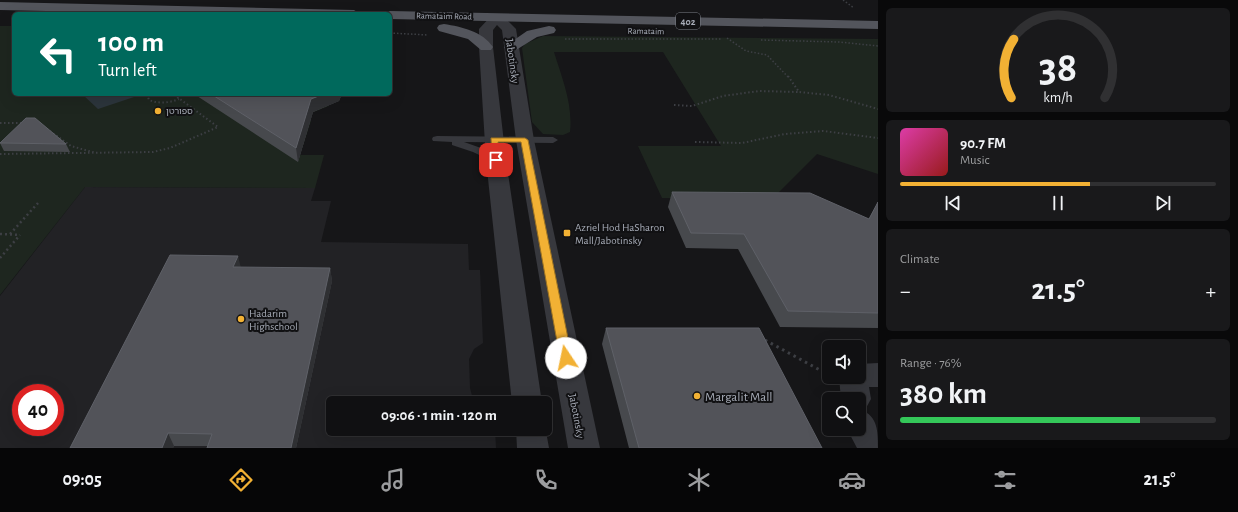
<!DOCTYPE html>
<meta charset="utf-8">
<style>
:root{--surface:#101012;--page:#19191b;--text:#f1f3f6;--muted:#9c9d9f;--line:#303032;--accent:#f2b134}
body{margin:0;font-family:"Alegreya Sans","Noto Sans Hebrew",sans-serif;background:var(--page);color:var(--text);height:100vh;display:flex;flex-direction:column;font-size:15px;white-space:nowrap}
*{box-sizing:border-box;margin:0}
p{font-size:13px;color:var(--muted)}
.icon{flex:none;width:22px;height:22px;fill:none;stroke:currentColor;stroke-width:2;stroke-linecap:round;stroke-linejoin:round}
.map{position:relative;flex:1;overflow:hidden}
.sheet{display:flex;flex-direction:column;gap:8px;padding:8px;background:#09090a;width:360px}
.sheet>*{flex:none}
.hud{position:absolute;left:12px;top:12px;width:380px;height:84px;border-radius:6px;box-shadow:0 4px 16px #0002,0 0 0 1px var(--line);background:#00695c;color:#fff;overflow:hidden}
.controls{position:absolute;left:822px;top:340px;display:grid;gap:8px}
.controls a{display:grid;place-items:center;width:44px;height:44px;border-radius:6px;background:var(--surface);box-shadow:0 4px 16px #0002,0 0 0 1px var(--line);font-size:20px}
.speed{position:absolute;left:12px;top:384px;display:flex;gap:8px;font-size:20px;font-weight:700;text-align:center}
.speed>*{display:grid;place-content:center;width:52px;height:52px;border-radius:50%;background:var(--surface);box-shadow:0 4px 16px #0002,0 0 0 1px var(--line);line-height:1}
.speed .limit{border:6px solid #d22;background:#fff;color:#111}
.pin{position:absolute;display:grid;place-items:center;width:34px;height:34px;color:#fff;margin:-17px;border-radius:8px;box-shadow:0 2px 6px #0006}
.me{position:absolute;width:44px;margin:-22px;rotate:349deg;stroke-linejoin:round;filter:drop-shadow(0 0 3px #0008)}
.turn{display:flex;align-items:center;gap:14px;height:84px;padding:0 20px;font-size:18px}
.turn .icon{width:52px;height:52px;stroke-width:2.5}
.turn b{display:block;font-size:28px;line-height:34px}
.big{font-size:30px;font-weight:700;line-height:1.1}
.sheet .card{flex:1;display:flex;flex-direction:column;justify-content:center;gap:6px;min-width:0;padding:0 14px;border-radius:6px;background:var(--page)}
.sheet .dial{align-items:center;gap:0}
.dial svg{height:104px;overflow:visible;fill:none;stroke:var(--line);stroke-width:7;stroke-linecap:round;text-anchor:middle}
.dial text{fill:var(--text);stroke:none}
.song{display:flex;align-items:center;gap:12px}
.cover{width:48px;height:48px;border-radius:6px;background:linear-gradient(135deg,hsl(320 70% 55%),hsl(0 70% 35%))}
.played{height:4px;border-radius:2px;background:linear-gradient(90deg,var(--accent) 60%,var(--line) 60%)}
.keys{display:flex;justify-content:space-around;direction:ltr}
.heat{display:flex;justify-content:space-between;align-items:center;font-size:22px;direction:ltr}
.charge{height:6px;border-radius:3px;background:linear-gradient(90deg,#34c759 76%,var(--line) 0)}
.trip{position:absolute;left:326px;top:396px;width:226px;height:40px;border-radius:6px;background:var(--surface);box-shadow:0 4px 16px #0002,0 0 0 1px var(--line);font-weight:700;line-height:40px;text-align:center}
.dock{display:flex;height:64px;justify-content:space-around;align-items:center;background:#060607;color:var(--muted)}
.dock .icon{width:28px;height:28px}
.dock .selected{color:var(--accent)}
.dock b{font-size:18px;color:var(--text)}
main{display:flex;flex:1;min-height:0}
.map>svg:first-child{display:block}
.built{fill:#222225;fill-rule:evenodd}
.green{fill:#1e261f}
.water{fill:#2c353c}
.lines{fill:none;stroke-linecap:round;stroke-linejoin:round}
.path-far3{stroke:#3d3f44;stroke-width:1.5;stroke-dasharray:1.5 2;stroke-linecap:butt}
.path-far2{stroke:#3d3f44;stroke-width:2;stroke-dasharray:1.5 2.5;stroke-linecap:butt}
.path-far1{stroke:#3d3f44;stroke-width:2.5;stroke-dasharray:2 3;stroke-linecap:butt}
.path{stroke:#3d3f44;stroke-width:3;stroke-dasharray:2.5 4;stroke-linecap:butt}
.service{fill:#37383d;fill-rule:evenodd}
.minor{fill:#37383d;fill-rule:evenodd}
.tertiary{fill:#37383d;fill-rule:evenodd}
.primary{fill:#53555c;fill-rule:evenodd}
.wall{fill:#47494d}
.shaded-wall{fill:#2f3033}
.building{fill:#525359;stroke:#5f6168}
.route{fill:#f2b134;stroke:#9d7322}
.poi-dot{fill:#f2b134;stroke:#111113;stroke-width:1.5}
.labels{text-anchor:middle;stroke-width:4;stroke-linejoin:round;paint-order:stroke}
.far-street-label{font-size:9px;fill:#a8adb8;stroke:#111113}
.far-poi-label{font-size:9px;fill:#a8adb8;stroke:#111113;text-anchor:start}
.shield{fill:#111113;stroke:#7b7e86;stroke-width:1}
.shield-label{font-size:10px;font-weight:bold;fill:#a8adb8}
.street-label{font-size:11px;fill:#a8adb8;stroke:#111113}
.poi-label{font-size:11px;fill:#a8adb8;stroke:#111113;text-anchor:start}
.near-poi-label{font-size:13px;fill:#a8adb8;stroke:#111113;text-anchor:start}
</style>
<main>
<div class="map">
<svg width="878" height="448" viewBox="0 0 878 448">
<rect width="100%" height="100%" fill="#161618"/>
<path class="built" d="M85,187l230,1 -4,13h20l-10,41 147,2 1,26h11l3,73 -9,6 -5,10 1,29 4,15h-141v26h162l1,19h-496v-152zM21,393h34v34h-34z"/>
<path class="green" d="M0,26h14v68h328l-15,11 2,1 -25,10 7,5 -11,34h24l-9,33 -230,-1 -85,108z
M543,36l335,3v135l-61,-20 -44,44h-111l-24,-52h83l-58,-94h-109c8,26 19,52 16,80l-7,3 -20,-1 -11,-12 -10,-74 3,-4z"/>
<path class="water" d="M82,94h56l2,1 -42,14z"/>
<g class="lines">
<path class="path-far3" d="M843,0l11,8
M390,33l38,2
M727,38l19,13 21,4 21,22
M565,39h157
M761,40l78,2 39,4"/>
<path class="path-far2" d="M788,76l11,16 30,3 49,14
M147,94l2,6c10,4 20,3 30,-1
M674,105l18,1 31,-10 36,-5 39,1
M0,123h23
M40,124l31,22 25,7
M695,142l47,1 43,-9 38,-3 55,7
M0,154l153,-2 17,-4 48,-21 -45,-33"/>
<path class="path-far1" d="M0,234l20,1
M10,234l28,-31
M0,258l20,-23"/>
<path class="path" d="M765,340l64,35"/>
<path class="service" d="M437,136l116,1 5,3 -5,3 -89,-1 17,6 19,10 1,2 -1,2 -4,1 -23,-11 -21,-7v-3l-19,-1 -1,-2 1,-2z"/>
<path class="minor" d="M878,363v24h-9l2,12 -5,9 -5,2c17,6 17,22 17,38h-21l-10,-19h12v-30h-18l-2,-22h20v-13z"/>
<path class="tertiary" d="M497,14l5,1 14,14 18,111 66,308h-32l-52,-308 -14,-110 -5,-5 -4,5v17l13,113 36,243h-30l-26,-243 -7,-113v-18l13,-14z
M545,426l4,22h-32l-1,-19h29z"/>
<path class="primary" d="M0,2l354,8 6,4h-176l-184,-4z
M390,11l488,10v8l-488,-10v-5h-6z
M444,24c18,3 38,7 49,23l-2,3h-10l-13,-11 -29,-8 -2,-3 2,-3z
M549,26l5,1 2,3 -2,3 -17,4 -21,13h-10l-2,-3 23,-16z"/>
</g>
<path class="wall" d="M194,94h148l-3,7 -26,11 -15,50z
M0,143l66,1 4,8 -66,-1z
M672,192l197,27 9,-17v126l-98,-1 -42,-78 -52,-1 -18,-41z
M241,268h89l2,13 -36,167h-89l1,-2h-34l-1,2h-103z
M606,328l216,120h-193l-27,-104z"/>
<path class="shaded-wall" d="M324,94h18l-3,7 -26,11 -15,50 -2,-14 15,-49z
M238,256l3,12 -8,-1z
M330,268l2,13 -36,167h-5z
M168,433l6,13 -1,2h-11z"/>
<path class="building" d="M211,94h113l-13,5 -15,49z
M26,118h9l31,26 -66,-1z
M672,192l138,1 59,26 9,-17v111l-90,-2 -44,-77 -53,-1z
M170,255l68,1 -5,11 97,1 -39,180h-84l5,-14 -44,-1 -6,15h-92z
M606,328h153l63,120h-183z"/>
<path class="route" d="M491,138h34l3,2 44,218 -2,3h-8l-2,-3 -39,-216h-23l2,18 -4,3 -4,-3z"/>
<g class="poi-dot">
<circle cx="158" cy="111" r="4"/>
<rect x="563" y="229" width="8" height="8" rx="2"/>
<circle cx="241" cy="319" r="4"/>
<circle cx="697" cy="396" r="4"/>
</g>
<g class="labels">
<g class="far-street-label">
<text transform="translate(444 16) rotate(1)" y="3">Ramataim Road</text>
<text transform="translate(646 31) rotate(1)" y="3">Ramataim</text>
</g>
<g class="far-poi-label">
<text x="166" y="114">ספורטן</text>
</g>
<rect class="shield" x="676" y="13" width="24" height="16" rx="3"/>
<g class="shield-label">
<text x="688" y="25">402</text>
</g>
<g class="street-label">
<text transform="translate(513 61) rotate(82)" y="4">Jabotinsky</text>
<text transform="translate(577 416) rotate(79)" y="4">Jabotinsky</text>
</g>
<g class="poi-label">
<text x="575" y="231">Azriel Hod HaSharon<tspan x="575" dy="13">Mall/Jabotinsky</tspan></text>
<text x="249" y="317">Hadarim<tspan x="249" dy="13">Highschool</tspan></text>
</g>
<g class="near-poi-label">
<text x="705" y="401">Margalit Mall</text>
</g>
</g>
</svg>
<div class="controls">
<a><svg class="icon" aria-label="sound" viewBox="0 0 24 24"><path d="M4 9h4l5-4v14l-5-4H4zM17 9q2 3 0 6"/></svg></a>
<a><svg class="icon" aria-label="search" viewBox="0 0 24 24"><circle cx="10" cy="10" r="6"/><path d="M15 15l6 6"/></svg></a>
</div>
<div class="speed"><div class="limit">40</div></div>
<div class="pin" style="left:496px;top:160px;background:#d93025"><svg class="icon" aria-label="arrive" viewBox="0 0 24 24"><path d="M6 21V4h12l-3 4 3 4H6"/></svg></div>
<svg class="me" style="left:566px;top:358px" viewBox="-20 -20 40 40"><circle r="19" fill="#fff"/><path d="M0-13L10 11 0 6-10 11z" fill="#f2b134"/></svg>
<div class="trip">09:06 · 1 min · 120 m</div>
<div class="hud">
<div class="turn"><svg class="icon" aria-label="left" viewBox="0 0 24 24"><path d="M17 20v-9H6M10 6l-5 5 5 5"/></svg><div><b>100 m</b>Turn left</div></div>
</div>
</div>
<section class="sheet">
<div class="card dial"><svg viewBox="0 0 100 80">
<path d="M14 69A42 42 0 1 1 86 69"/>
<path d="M14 69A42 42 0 0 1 16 24" stroke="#f2b134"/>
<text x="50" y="56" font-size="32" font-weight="700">38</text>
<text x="50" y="72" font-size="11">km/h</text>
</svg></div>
<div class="card">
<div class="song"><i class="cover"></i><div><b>90.7 FM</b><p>Music</p></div></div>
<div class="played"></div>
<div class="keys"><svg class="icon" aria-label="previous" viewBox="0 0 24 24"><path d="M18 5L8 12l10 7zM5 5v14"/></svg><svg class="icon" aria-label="pause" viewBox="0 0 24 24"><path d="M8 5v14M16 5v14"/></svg><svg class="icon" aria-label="next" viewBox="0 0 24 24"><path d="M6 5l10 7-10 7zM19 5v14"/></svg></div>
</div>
<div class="card"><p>Climate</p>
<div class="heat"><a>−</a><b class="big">21.5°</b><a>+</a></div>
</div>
<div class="card"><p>Range · 76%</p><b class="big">380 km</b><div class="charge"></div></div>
</section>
</main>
<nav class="dock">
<b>09:05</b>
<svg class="icon selected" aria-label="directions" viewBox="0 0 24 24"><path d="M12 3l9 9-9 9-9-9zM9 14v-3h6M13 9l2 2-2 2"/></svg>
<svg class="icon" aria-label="music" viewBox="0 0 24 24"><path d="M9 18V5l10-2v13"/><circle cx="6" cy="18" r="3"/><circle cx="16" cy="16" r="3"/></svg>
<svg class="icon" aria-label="phone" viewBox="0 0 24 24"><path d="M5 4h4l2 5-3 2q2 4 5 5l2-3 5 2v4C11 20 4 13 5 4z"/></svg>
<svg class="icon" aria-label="climate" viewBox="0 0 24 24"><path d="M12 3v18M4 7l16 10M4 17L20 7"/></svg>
<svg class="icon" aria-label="car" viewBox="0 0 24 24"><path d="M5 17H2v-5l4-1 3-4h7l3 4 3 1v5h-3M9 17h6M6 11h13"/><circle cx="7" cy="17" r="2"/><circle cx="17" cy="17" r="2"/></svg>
<svg class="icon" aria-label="filters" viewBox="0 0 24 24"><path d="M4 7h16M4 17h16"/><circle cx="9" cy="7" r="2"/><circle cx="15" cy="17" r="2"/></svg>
<b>21.5°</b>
</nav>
